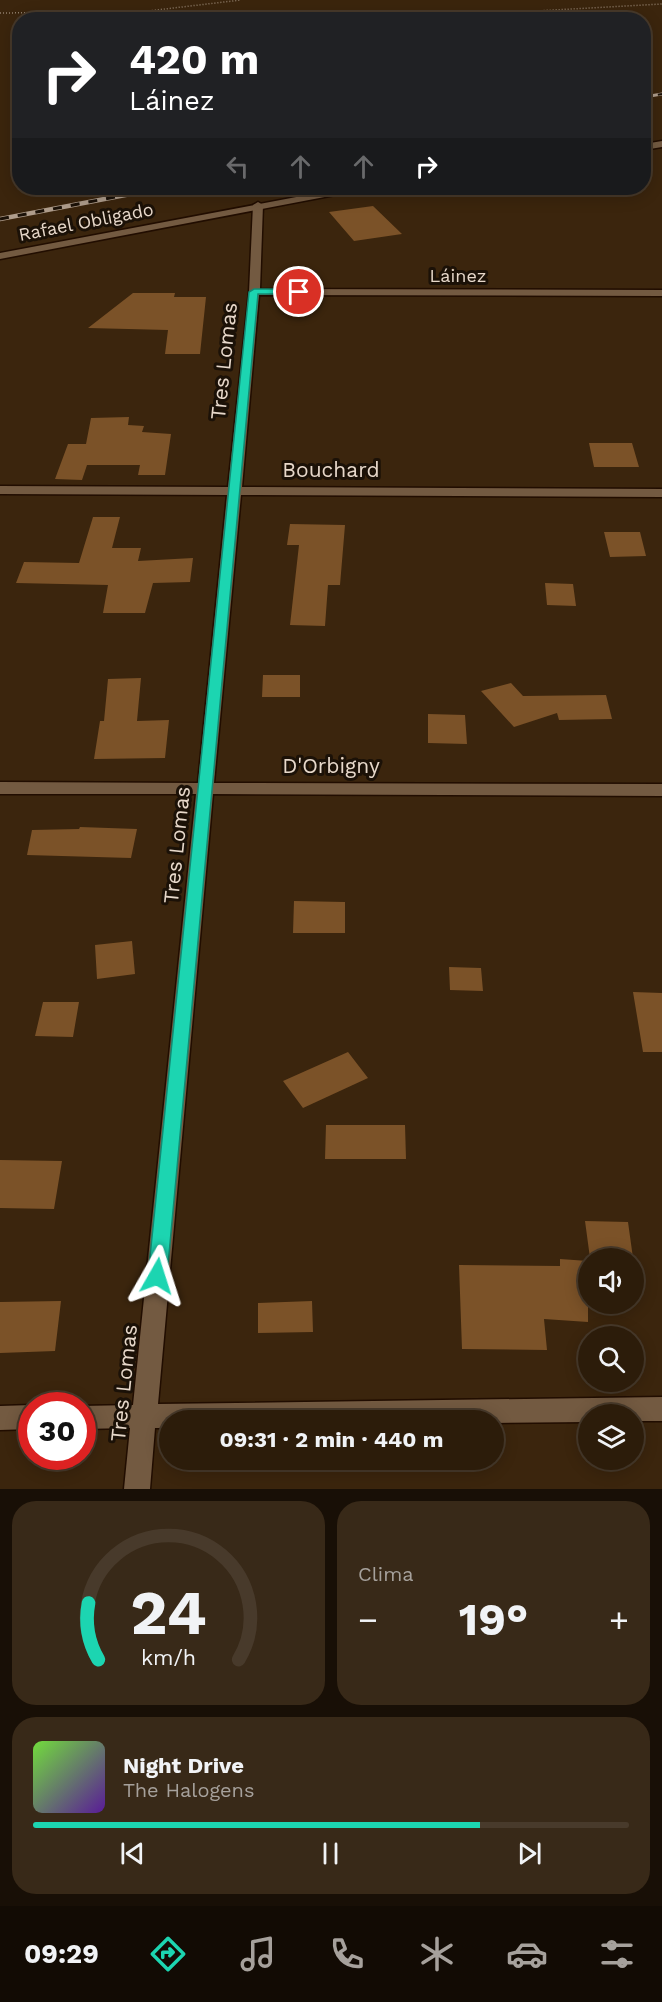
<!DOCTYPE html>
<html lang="es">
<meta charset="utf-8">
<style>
:root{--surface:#2c1c0a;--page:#382918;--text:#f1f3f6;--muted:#a6a19c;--line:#483a2b;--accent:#1cd5b1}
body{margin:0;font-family:"Work Sans",sans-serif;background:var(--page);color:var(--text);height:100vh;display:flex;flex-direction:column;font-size:22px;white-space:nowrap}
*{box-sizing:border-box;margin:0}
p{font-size:20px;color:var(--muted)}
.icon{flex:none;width:33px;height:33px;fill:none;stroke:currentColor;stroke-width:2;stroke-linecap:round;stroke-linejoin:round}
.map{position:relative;height:1489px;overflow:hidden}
.drawer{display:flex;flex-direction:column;gap:12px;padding:12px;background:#180f06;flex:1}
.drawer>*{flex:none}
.guide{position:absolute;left:12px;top:12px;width:639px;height:183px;border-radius:24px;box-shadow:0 3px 15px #0003,0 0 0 2px var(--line);background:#202124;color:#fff;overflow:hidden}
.tools{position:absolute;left:578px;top:1248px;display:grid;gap:12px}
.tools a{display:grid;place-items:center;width:66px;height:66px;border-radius:50%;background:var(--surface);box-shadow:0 3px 15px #0003,0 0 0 2px var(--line);font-size:30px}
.speed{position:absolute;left:18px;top:1392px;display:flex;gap:12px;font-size:30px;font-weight:700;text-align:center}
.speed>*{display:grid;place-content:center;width:78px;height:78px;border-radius:50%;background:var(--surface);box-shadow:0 3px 15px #0003,0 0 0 2px var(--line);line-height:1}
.speed .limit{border:9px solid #d22;background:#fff;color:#111}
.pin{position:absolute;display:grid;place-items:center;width:51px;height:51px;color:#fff;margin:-26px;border:3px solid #fff;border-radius:50%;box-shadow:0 2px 6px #0007}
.me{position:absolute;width:66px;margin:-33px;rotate:6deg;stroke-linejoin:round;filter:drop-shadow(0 0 4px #0008)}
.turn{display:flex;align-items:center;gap:21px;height:126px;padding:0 18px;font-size:27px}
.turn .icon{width:78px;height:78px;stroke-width:2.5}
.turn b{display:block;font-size:42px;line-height:51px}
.lanes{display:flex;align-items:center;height:57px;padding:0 18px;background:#0003;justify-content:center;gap:30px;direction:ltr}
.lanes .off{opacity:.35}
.big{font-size:45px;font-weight:700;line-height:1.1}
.drawer .tile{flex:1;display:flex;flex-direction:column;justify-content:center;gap:9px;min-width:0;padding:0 21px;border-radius:24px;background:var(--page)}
.drawer .dial{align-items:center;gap:0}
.dial svg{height:156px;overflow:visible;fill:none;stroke:var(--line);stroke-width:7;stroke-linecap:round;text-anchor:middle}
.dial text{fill:var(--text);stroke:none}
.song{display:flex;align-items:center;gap:18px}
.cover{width:72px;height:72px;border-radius:9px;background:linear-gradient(135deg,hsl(100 70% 55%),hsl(270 70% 35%))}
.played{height:6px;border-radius:3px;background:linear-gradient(90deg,var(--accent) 75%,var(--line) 75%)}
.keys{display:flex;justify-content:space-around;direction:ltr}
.heat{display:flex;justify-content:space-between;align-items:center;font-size:33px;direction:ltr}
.drawer .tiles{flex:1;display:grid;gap:12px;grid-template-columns:1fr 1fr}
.tile:last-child{grid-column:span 2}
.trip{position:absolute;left:159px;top:1410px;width:345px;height:60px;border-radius:30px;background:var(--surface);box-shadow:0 3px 15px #0003,0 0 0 2px var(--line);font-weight:700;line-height:60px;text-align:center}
.tab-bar{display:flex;height:96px;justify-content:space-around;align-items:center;background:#120b04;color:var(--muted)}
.tab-bar .icon{width:42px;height:42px}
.tab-bar .current{color:var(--accent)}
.tab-bar b{font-size:27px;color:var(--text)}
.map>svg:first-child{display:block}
.building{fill:#7b5228}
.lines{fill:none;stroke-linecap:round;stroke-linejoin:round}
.minor-casing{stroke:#210d00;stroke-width:3}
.tertiary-casing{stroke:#210d00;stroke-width:3}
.path{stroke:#917f6c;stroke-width:1.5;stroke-dasharray:1 2;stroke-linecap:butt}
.minor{fill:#735a41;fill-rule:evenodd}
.tertiary{fill:#735a41;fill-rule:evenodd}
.rail-far1-casing{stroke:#af9d8c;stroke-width:3}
.rail-casing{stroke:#af9d8c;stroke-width:4.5}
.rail-far1{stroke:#1b1107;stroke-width:2;stroke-dasharray:7;stroke-linecap:butt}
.rail{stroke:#1b1107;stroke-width:3;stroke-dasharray:9;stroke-linecap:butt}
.route{fill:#1cd5b1;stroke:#128a73;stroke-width:1.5}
.labels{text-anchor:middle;stroke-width:6;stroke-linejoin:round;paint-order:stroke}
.far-street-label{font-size:18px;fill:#e7d8ca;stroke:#1b1107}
.street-label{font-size:21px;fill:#e7d8ca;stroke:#1b1107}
</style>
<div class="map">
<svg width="662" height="1489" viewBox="0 0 662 1489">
<rect width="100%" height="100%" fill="#3b250d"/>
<path class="building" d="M373,206l29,28 -48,7 -25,-29z
M133,293h42l-1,4h32l-6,57h-35l3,-24 -80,-2z
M129,417l-1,8 16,1 -2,6 29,2 -6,41h-27l2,-10h-53l-5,15 -27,-1 13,-35h18l5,-26z
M589,443h43l7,24h-45z
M93,517h27l-8,31h29l-3,13 55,-3 -3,24 -37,1 -8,30h-42l5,-28 -92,-2 8,-21 55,1z
M290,524l55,1 -5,60h-12l-3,41 -35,-1 9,-80h-12z
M604,532h36l6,24 -36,1z
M545,583l28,1 3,22 -29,-1z
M263,675h37v22h-38z
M141,678l-4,43 32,-1 -4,38 -71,1 6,-38h4l4,-42z
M511,683l12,13 83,-1 6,24 -53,1 -2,-7 -43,14 -33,-36z
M428,714l37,1 2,29 -39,-1z
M80,827l57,2 -6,29 -104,-3 5,-25 47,-1z
M294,901l51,1v31h-52z
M132,941l3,33 -38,5 -2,-34z
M449,967l32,1 2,23 -33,-1z
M633,992l29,1v59h-19z
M43,1002h36l-6,35 -38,-1z
M348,1052l20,26 -65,30 -20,-27z
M326,1125h79l1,34h-81z
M0,1160l62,1 -8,48 -54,-1z
M585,1221l43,1 5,36h-43z
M560,1259l28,2v61l-44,-3 3,31 -85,-1 -3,-84 101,1z
M61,1301l-6,50 -55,2v-51z
M312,1301l1,31 -55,1v-30z"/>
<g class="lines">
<defs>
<path id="minor" d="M258,202l5,3 -3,84 402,1v6l-403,-1 -17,192 420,2v8l-421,-2 -27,288 448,1v12l-449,-2 -55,610 504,-7v24h-29v-7h-45v8l-94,1v-3h-324v8h-15l-5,61h-26l6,-61 -48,1 -1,-23 52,-1 63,-611h-196v-12l198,1 29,-288 -227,-1v-8l228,1 21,-195 4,-87z
M32,1405v24l-32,1v-24z"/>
<path id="tertiary" d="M662,141v6l-18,3v-6z
M344,188h17l-5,3 -356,68v-6z"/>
</defs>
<use href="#minor" class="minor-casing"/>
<use href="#tertiary" class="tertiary-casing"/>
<path class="path" d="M0,13l117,-1 31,8
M131,13l110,-13
M340,20l67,-6 110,-2 145,-8"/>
<use href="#minor" class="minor"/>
<use href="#tertiary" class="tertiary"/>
<defs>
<path id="rail-far1" d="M644,97l18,-3"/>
<path id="rail" d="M0,219l162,-31"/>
</defs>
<use href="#rail-far1" class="rail-far1-casing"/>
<use href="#rail" class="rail-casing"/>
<use href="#rail-far1" class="rail-far1"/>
<use href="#rail" class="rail"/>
</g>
<path class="route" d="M299,289l3,1v4h-44l-91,982 -3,6 -7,3 -6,-3 -3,-6 101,-984 5,-3z"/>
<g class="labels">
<g class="far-street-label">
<text transform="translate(86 222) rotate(-11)" y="6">Rafael Obligado</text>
<text x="458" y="282">Láinez</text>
</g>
<g class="street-label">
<text transform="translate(224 361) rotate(-84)" y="7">Tres Lomas</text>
<text x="331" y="477">Bouchard</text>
<text x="331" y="773">D'Orbigny</text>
<text transform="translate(177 845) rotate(-84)" y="7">Tres Lomas</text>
<text transform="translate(124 1383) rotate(-84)" y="7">Tres Lomas</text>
</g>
</g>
</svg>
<div class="tools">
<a><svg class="icon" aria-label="sound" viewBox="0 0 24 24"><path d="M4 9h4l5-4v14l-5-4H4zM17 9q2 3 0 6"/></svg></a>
<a><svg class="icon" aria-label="search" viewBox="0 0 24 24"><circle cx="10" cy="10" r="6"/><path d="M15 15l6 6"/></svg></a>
<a><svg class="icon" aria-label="layers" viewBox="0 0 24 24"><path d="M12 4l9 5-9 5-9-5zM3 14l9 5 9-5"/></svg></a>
</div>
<div class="speed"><div class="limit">30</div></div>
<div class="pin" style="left:299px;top:292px;background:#d93025"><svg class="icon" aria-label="arrive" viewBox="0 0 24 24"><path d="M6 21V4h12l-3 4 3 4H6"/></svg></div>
<svg class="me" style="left:157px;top:1276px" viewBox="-20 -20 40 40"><path d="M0-17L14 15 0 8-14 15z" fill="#1cd5b1" stroke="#fff" stroke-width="4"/></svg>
<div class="trip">09:31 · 2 min · 440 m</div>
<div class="guide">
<div class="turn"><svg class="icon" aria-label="right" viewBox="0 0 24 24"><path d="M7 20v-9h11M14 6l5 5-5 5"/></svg><div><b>420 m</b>Láinez</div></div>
<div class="lanes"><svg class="icon off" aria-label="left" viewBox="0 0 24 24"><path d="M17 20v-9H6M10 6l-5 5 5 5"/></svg><svg class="icon off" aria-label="ahead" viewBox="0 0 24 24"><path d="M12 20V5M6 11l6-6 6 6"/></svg><svg class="icon off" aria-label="ahead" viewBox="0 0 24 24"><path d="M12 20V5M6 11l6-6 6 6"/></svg><svg class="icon" aria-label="right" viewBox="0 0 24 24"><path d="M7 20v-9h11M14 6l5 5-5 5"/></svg></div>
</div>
</div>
<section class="drawer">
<div class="tiles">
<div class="tile dial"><svg viewBox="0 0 100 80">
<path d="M14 69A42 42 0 1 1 86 69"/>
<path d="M14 69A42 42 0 0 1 9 40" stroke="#1cd5b1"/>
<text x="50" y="56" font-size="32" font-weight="700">24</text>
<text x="50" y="72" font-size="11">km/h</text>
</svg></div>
<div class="tile"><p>Clima</p>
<div class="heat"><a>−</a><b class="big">19°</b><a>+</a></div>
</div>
<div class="tile">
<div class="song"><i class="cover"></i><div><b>Night Drive</b><p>The Halogens</p></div></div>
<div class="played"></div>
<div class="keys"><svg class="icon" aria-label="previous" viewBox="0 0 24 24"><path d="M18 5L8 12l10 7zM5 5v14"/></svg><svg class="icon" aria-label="pause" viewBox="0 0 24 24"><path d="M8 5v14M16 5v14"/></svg><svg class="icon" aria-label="next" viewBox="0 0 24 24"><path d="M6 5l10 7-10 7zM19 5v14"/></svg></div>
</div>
</div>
</section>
<nav class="tab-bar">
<b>09:29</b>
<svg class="icon current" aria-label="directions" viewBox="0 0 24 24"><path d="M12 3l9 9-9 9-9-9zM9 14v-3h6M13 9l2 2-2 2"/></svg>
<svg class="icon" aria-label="music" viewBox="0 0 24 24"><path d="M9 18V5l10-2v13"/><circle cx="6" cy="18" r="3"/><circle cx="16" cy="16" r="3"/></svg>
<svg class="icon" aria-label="phone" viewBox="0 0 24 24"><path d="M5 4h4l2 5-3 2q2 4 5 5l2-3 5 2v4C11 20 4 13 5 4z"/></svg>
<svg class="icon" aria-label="climate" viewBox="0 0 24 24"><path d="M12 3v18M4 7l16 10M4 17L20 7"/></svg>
<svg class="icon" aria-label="car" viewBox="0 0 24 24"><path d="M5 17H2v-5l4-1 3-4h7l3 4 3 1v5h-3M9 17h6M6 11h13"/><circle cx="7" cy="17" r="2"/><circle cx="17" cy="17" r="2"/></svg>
<svg class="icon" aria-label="filters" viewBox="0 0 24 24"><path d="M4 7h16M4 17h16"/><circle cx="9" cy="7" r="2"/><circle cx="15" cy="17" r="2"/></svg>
</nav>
